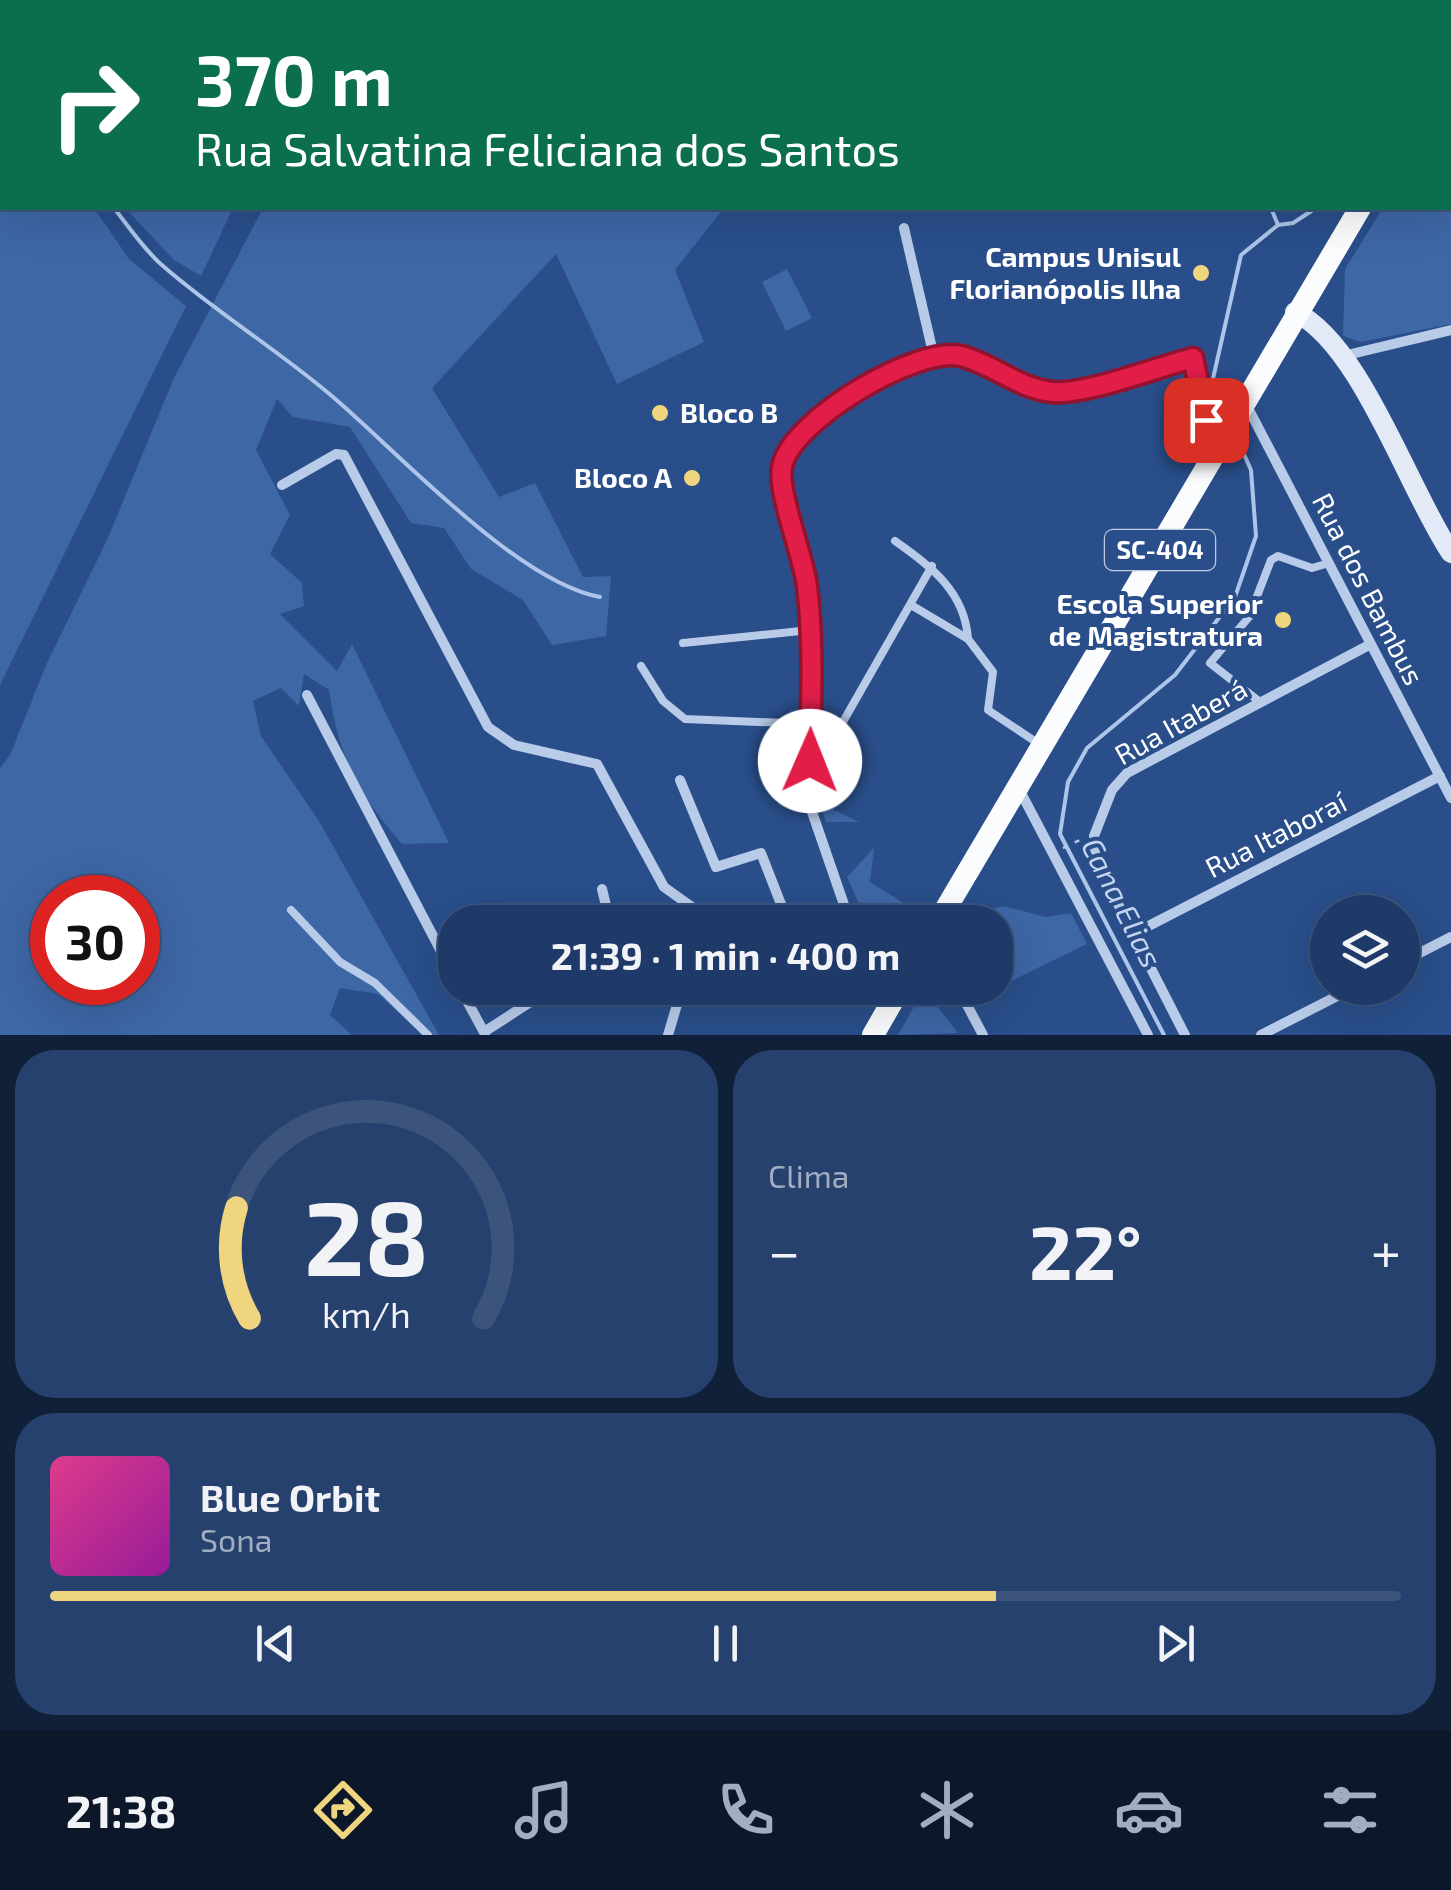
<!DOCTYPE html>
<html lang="pt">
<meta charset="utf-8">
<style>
:root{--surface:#1f3a68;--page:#27416e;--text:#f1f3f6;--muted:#a1adc0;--line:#3c547c;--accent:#f0d57f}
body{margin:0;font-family:"Exo 2",sans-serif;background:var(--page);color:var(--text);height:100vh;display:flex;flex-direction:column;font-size:38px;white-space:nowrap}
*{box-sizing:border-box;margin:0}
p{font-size:32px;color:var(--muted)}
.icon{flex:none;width:55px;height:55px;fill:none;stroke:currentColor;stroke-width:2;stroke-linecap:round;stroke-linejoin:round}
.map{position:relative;height:1035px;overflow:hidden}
.drawer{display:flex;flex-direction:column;gap:15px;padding:15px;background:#112039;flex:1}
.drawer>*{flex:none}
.banner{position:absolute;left:0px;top:0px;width:1452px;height:210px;box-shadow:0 10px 40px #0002,0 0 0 2px var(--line);background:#0b6e4f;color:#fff;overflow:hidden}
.controls{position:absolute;left:1310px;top:895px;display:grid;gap:20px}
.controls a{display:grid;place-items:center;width:110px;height:110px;border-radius:50%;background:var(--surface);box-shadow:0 10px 40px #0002,0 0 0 2px var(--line);font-size:50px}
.speed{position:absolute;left:30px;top:875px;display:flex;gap:20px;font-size:50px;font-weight:700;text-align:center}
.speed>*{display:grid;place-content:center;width:130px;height:130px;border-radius:50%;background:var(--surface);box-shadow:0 10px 40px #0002,0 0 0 2px var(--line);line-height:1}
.speed .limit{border:15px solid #d22;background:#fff;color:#111}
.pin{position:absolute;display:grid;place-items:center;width:85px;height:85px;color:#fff;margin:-42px;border-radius:20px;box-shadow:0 5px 15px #0006}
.me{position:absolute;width:110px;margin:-55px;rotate:1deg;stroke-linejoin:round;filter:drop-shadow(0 0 8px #0008)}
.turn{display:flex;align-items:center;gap:35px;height:210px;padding:0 30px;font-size:45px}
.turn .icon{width:130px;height:130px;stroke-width:2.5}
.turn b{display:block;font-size:70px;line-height:85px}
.big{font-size:75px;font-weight:700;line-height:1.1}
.drawer .tile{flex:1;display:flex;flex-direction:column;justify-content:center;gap:15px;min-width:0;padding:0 35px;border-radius:40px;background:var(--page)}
.drawer .dial{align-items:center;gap:0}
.dial svg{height:260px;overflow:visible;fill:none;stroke:var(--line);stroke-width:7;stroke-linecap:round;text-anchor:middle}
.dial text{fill:var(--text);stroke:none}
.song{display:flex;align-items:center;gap:30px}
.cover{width:120px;height:120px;border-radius:15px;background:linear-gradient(135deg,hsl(330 70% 55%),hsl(300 70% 35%))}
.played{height:10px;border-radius:5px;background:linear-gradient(90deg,var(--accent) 70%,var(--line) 70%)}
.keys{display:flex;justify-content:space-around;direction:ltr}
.heat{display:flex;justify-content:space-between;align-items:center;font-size:55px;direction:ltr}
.drawer .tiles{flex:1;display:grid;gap:15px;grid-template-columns:1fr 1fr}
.tile:last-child{grid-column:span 2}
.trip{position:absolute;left:438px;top:905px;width:575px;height:100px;border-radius:40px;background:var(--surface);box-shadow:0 10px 40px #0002,0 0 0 2px var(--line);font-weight:700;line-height:100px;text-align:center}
.tab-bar{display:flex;height:160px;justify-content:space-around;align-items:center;background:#0c172a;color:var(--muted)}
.tab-bar .icon{width:70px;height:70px}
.tab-bar .on{color:var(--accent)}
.tab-bar b{font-size:45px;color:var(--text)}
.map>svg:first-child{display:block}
.green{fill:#3e67a6;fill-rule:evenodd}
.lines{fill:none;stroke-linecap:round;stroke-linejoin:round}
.stream{stroke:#acc5e9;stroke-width:4}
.path{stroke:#b8cbe9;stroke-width:2.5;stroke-dasharray:5 8;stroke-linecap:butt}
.service{stroke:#b8cbe9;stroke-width:8}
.minor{stroke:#b8cbe9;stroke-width:10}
.secondary{stroke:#e2eaf8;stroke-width:20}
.primary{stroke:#fafcfe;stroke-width:22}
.route-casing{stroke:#92132f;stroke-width:25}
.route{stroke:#e11d48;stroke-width:18}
.poi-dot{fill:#f0d57f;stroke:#294e8a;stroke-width:4}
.labels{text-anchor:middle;stroke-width:8;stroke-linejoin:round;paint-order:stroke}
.shield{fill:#294e8a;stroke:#bfcadc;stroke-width:2.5}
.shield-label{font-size:25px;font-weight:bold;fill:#fff}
.poi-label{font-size:28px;font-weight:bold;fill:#fff;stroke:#294e8a;text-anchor:end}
.street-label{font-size:28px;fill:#fff;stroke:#294e8a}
.water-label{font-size:30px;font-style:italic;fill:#c3d5f0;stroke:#294e8a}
</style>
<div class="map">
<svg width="1451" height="1035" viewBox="0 0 1451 1035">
<rect width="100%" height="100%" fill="#294e8a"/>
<path class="green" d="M0,0h336l-334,2v206h92l35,51 57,47 -186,379z
M360,0h438l2,2h-441z
M1451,175v149l-90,18 -18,-6 2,-67 38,-61h67z
M125,208h108l-32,68 -27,-16z
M263,208h461l-49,62 29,72 -87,42 -61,-130 -124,134 67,109 36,-14 48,94 28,-1 -5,60 -54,9 -29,-45 -52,-31 -27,-41 -33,-5 -61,-96 -57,-10 -16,-18 -21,51 34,65 -20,39 32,29 2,23 -24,8 57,57 15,-27 97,199 -47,1c-45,-52 -63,-86 -73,-154l-25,-16 -5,32 -18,-18 -28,13 8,35 58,85 120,214h-16l-45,-41 -38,-6 -10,27 22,20h-352v-267l10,-13 36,-90 61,-125 67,-162zM52,898h86v84h-86z
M787,269l25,49 -26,13 -24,-49z
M838,735l22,13 -24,39 -2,23 25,12h-33c-12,-33 -6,-57 12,-87z
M874,848l-4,34 40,25 -8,15h-35l-20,-45z
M1003,906l43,11 25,-4 16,31 -107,52 -7,-8h22v-66h-32l8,-8z
M924,989l34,44 -60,2z"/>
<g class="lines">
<path class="stream" d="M1185,0l1,2
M1383,2v-2
M0,49l2,4
M114,208c15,19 30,42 49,58 54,47 115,84 170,131 66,56 184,185 267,200
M1271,208l7,17
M1227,417l-15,-34 29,-128 37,-30 15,-2 23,-15
M1164,1035l-104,-201 8,-52 19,-34 88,-73 60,-78 21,-61 -5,-66 -16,-36"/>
<path class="path" d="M1063,848l19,-9"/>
<path class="service" d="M895,541c36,25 70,51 73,98
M911,605l57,34 25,33 -5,38 51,34
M683,643l127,-13
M641,666l22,35 22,18 126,5
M1260,702l-50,-39 39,-46 22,-57 7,-4 34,12 17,-5
M810,761l18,-13 104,-182
M291,910l49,52 35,21 53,52"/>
<path class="minor" d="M1450,90h1
M1450,132h1
M904,228l30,129
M1343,356l108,-26
M1246,404l205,394
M282,485l54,-31 8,1 144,272 26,18 83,19 67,123 49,35
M307,695l148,283
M680,780l36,87 45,-14 27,69
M1018,787l130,248
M602,889l8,33
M829,922l19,-6
M850,922l-39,-113 -3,-219 -27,-110 6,-27 17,-21 49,-38 81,-37 26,-1 53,25 40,11 140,-34 19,92
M1133,934l307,-158
M1402,962l49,-25
M460,988l25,46
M959,990l24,45
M484,1032l68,-44
M668,1035l14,-47
M1185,1035l-89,-174 -2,-25 18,-46 15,-17 244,-129
M1261,1035l92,-47"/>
<path class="secondary" d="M1295,312c66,32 113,177 156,241"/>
<path class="primary" d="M1432,2v-2
M938,922l422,-714
M873,1035l27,-47"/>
</g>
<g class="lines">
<defs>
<path id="route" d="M810,761c1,-58 4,-118 -3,-175 -4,-31 -30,-95 -25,-119 8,-46 134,-121 179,-111 32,8 58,33 92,36 32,3 105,-25 140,-34l13,62"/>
</defs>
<use href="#route" class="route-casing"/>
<use href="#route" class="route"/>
</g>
<g class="poi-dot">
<circle cx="1201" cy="273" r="10"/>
<circle cx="660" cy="413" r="10"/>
<circle cx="692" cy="478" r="10"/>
<circle cx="1283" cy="620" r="10"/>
</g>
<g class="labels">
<rect class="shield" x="1105" y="530" width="110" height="40" rx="8"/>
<g class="shield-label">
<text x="1160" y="559">SC-404</text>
</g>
<g class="poi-label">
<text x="1181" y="267">Campus Unisul<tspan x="1181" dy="32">Florianópolis Ilha</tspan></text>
<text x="680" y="423" text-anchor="start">Bloco B</text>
<text x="672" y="488">Bloco A</text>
<text x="1263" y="614">Escola Superior<tspan x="1263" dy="32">de Magistratura</tspan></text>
</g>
<g class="street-label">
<text transform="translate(1368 589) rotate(63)" y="10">Rua dos Bambus</text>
<text transform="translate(1181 722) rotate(-29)" y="10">Rua Itaberá</text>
<text transform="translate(1276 835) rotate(-27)" y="10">Rua Itaboraí</text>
</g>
<g class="water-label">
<text transform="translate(1121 903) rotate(63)" y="10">Cana Elias</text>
</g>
</g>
</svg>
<div class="controls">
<a><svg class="icon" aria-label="layers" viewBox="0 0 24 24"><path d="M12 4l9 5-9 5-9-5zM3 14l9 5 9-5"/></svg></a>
</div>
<div class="speed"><div class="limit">30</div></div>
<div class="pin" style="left:1206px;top:420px;background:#d93025"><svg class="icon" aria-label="arrive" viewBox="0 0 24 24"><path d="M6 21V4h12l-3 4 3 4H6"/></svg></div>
<svg class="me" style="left:810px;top:761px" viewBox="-20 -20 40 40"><circle r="19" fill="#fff"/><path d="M0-13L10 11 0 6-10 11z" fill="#e11d48"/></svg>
<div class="trip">21:39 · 1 min · 400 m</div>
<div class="banner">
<div class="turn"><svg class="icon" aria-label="right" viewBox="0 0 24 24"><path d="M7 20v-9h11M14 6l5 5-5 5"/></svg><div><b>370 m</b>Rua Salvatina Feliciana dos Santos</div></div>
</div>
</div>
<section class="drawer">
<div class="tiles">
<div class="tile dial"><svg viewBox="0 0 100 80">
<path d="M14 69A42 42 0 1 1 86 69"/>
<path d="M14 69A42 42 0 0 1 10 35" stroke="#f0d57f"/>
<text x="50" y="56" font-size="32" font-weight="700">28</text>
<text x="50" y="72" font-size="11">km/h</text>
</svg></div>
<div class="tile"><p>Clima</p>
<div class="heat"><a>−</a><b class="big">22°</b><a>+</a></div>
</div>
<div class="tile">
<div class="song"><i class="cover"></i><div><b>Blue Orbit</b><p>Sona</p></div></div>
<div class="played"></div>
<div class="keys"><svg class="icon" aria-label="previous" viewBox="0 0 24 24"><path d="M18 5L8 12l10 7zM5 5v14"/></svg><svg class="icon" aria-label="pause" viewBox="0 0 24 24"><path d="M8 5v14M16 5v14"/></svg><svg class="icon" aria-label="next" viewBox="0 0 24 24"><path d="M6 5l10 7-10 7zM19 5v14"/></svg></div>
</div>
</div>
</section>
<nav class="tab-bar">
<b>21:38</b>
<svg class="icon on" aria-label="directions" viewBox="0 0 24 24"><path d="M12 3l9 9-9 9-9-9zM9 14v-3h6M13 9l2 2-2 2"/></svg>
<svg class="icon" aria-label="music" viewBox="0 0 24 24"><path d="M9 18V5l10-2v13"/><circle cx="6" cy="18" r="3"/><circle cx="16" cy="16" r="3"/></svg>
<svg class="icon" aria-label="phone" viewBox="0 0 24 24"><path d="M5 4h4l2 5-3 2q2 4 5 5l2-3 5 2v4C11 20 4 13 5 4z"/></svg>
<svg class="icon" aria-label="climate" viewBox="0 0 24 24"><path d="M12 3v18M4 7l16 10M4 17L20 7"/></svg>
<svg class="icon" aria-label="car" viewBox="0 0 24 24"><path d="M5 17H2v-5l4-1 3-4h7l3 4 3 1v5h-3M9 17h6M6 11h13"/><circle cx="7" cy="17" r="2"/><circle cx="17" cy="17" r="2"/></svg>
<svg class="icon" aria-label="filters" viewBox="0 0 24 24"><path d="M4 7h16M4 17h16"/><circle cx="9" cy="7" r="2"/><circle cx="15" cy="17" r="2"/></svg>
</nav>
